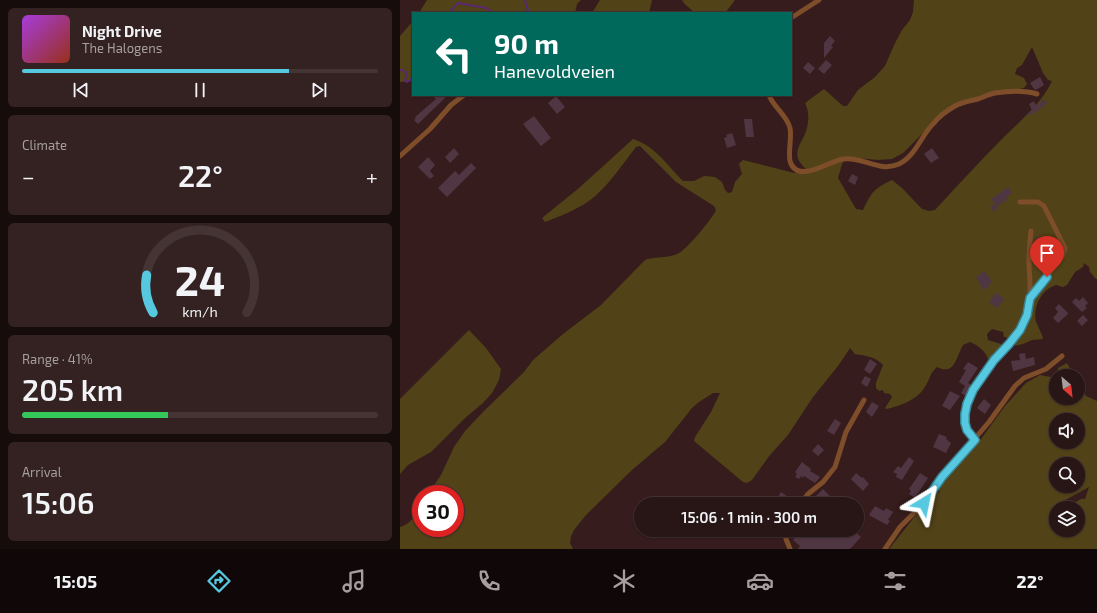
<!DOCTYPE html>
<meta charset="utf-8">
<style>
:root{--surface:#281515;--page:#342222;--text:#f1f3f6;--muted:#a59fa0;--line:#443434;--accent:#56c9e1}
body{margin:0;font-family:"Exo 2",sans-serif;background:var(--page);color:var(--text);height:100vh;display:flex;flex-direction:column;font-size:15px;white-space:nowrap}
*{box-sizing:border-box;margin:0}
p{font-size:13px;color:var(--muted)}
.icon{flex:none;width:22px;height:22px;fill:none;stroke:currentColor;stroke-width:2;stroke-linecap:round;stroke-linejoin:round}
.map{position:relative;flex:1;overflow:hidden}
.details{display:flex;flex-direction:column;gap:8px;padding:8px;background:#160c0c;width:400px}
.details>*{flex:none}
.hud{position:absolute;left:12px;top:12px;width:380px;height:84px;border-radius:0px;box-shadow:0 1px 3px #0004,0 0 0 1px var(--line);background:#00695c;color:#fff;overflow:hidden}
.needle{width:26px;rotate:152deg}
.tools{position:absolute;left:649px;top:369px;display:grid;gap:8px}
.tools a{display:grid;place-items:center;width:36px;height:36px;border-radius:50%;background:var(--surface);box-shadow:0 1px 3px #0004,0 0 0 1px var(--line);font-size:20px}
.speed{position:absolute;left:12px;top:485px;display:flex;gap:8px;font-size:20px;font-weight:700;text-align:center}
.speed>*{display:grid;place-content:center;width:52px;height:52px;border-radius:50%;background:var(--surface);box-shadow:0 1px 3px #0004,0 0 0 1px var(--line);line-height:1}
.speed .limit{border:6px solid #d22;background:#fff;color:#111}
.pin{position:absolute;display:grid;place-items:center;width:34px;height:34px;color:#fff;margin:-41px -17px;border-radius:50% 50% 50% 0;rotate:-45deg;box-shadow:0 0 4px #0007}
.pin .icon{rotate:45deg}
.me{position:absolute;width:44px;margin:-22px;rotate:35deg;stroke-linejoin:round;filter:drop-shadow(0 0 3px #0008)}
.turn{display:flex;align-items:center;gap:14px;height:84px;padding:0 16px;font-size:18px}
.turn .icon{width:52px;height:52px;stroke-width:2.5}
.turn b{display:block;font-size:28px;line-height:34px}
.big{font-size:30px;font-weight:600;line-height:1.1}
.details .tile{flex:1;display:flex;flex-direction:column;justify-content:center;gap:6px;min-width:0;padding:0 14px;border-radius:6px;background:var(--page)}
.details .dial{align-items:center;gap:0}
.dial svg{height:104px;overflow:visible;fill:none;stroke:var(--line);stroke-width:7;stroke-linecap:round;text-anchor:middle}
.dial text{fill:var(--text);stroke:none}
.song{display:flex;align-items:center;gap:12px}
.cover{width:48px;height:48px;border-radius:6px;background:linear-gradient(135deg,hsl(280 70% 55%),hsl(10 70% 35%))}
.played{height:4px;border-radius:2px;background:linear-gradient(90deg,var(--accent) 75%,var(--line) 75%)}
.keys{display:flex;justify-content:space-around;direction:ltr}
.heat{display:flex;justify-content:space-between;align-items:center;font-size:22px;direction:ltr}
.charge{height:6px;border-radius:3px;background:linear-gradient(90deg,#34c759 41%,var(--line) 0)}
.trip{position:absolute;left:234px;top:497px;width:230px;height:40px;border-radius:20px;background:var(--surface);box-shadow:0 1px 3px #0004,0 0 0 1px var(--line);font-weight:600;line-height:40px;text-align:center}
.menu{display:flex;height:64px;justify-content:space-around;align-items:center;background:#100808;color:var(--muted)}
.menu .icon{width:28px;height:28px}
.menu .active{color:var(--accent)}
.menu b{font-size:18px;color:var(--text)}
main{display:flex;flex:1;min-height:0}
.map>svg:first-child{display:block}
.green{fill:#524218;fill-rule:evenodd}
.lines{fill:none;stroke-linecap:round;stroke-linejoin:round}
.stream{stroke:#5a2870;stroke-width:2}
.building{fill:#503643}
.minor{stroke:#7e4d29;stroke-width:5}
.route-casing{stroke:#388392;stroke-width:10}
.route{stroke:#56c9e1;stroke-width:7}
</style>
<main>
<section class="details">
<div class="tile">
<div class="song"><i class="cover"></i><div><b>Night Drive</b><p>The Halogens</p></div></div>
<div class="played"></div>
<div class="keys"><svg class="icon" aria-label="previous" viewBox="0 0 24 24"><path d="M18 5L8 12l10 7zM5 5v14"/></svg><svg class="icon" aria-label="pause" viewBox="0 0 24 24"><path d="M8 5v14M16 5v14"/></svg><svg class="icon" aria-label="next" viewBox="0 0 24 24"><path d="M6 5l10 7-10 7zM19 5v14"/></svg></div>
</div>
<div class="tile"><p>Climate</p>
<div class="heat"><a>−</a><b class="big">22°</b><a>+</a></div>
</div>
<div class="tile dial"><svg viewBox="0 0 100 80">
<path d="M14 69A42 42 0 1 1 86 69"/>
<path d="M14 69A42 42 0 0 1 9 40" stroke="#56c9e1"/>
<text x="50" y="56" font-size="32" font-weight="700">24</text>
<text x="50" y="72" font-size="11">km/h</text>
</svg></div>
<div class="tile"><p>Range · 41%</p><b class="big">205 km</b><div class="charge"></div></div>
<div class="tile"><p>Arrival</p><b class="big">15:06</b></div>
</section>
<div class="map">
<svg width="697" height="549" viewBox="0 0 697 549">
<rect width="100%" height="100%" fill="#361c1c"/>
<path class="green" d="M27,0h154l-4,4 -2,9h-156z
M200,0h52l-3,13h-57z
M282,0h53l-10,13h-31c-4,-6 -9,-7 -12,-13z
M514,0h183v279h-1l-6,-7 -1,-5 -5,-4 -1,4 -8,5 -8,13 -4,2 -7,-2c-2,1 -6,2 -8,4 -10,7 -16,24 -11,35 2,5 5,9 6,15l-11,1 -9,4 -8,2 2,-13 -2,-1 -6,6 -5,-1 -1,-5 -11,-3 -5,5 1,6 13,4v5l-10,10h-3c-2,-8 -11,-14 -18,-17l-7,3c-7,12 -8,31 -26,22 -8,7 -6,10 -11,18 -7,14 -25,21 -40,24l-1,-1 7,-11 -2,-3 -6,-1 -1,-3 -4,1 -3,-3v-5l7,-18c-8,-9 -18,-9 -28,-11l-5,-6 -12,18 -25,31 -25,38 -18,20 -18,25 -5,3 -4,-1 -49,-41 1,-4 16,-25 9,-19h-7l-14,9 -7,6 -27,34 -33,28 -46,45 -12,15 -3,6 -1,7 3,6h-173v-22c12,-3 15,-13 21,-22v23h34v-34h-27l13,-19 13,-28 11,-16 19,-20 40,-39 9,-12 30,-26 38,-29 43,-44 3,-2c10,-2 23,-1 32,-6 8,-4 34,-35 37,-43l-2,-4 -38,-24 -36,-36 -4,1c-15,19 -34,49 -57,60 -10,6 -22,10 -34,15l-3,-4 37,-30 54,-49c22,7 34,26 50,42h11l10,-5 11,1 7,5 3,8 3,3 4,-1 3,-10 7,-8 -3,-10 4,-4 51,13h10l1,-5c-17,-15 -1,-26 2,-40 2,-9 2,-17 -2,-25l19,-14 19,17h4l11,-16 17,-13 10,-11 10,-23 7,-13 8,-10 3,-8zM632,47l11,26 5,7 4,1c-10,22 -32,40 -50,58 -23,23 -45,47 -67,71l-6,1 -7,-2 -20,-21 -10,-8c-18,9 -20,11 -29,30l-7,-1 -18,-31 4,-14 5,-7 31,3 14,-1 11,-6 21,-21 31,-27 14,-5 55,-12 3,-4 -3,-6 -9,-4 2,-6 5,-3z
M13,21v60l-13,1v-46z
M69,330l17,18 15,21 -2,11 -7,13 -9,10 -18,15 -34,34 -23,13 -8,9v-75z
M667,363l7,13h-9l-1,-2 -6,-1v-5z
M640,375l16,3v20h22v-15l8,13 11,5v148h-208l46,-58 4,2 1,-11 41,-43 24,-33 21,-23zM656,420h22v22h-22zM656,464h22v22h-22zM689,487l-4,12h-4l-17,9h14v22h-22v-16l-2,-1 2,-2v-3h2l2,-5z"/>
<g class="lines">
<path class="stream" d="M125,0l3,10 -3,3
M49,13l9,-10 28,5 8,5
M0,70h2l5,3 -2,7 2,2 6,-4"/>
</g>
<path class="building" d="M430,36l5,5 -4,5 2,1 -9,11v-15z
M426,60l6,5 -8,9 -6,-5z
M408,62l7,6 -5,6 -7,-6z
M640,77l4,8 -8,5 -2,-1 -4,-6z
M32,95h16l-30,29 -4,-4 2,-2 -1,-1 21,-18z
M156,96l9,11 -8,7 -9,-11z
M644,99l3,4 -8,7 -11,6 -1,-2 5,-4 -3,-6 5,-3 2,5z
M134,116l17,22 -10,8 -18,-22z
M344,119h8l2,18h-8z
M332,133l4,12 -9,3 -3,-10 3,-1 -1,-2z
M54,148l5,6 -9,9 -5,-6z
M532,148l7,10 -8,5 -7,-9z
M28,157l7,8 -5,6 4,5 -4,3 -12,-12z
M71,163l5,5 -29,29 -9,-9 17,-17 4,4z
M452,174l6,3 -3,8 -7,-4z
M608,187l4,6 -6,5 1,2 -10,6 1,2 -4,4 -4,-5 5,-3 -4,-5z
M639,237l4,9 11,-6 2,5 -11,5 1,1 -10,4 -2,-5 5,-2 -5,-9z
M585,271l7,11 -4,3 1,2 -6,3 -7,-13z
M597,293l7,6 -7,9 -8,-6 6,-8 1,1z
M683,297l5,6 -3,3 2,2 -5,4 -10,-10 4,-4 3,3z
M659,304l9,9v1l-10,9 -5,-5 5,-6 -3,-4z
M683,315l5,5 -6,6 -5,-5z
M625,353l1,6 8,-2 1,8 -22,6 -2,-10 9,-1 -1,-6z
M470,359l7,5 -7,10 -6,-4z
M568,362l10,6 -10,15 4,2 -6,11 -5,-3 4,-7 -6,-4 7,-12 -3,-1z
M465,376l6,3 -4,8 -6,-4z
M550,391l10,5 -10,14 -8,-4z
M584,399l7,6 -6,9 -8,-6z
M472,402l7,4 -7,11 -6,-5z
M435,419l6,4 -7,12 -7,-4z
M539,434l8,3 -1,2 5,4 -5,10 -13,-6z
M418,444l6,6 -6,6 -6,-5z
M509,457l5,4 -12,19 -6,-3 1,-3 -4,-2 5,-6 3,2z
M402,462l9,7 -1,2 10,6 -5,6 -11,-7 -1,2 -2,-2 -2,3 -4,-2 2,-3 -2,-2z
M456,473l6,5 1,-1 6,7 -6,7 -12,-12z
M520,473l8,5 -13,20 -6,-4 2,-3 -2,-2z
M423,489l15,15h-21l-5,-4z
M381,492l7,5 -4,7h-10z
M475,506l9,5 2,-3 7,4 -5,8 2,1 -3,4 -18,-10z
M402,530h51l8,7 -11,12h-52l2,-3 -7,-6z"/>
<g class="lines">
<path class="minor" d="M391,18l28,-18
M369,95c4,12 18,20 21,33 2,10 -2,22 0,33 7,24 39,0 53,-2 20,-3 36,14 56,5 17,-8 22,-29 35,-41 5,-7 14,-13 21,-17 7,-4 15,-5 23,-7 6,-2 11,-5 17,-6 14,-2 29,-3 42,1
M0,156l30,-27 21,-24 13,-10
M620,202h18l6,4 21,42 -2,7 -33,43
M575,440c-4,-5 -8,-10 -10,-16 -4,-19 17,-50 29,-65 12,-14 26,-25 32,-43 7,-18 3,-37 3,-55 0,-10 1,-20 2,-30
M400,504l8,-10 15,-12 12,-15 11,-35 18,-32
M386,530v9l4,10
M485,549l15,-22 24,-24 18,-26 47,-55 26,-36 9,-8 22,-9 16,-13"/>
</g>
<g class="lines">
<defs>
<path id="route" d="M524,503l18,-26 33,-37 -8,-10 -2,-7v-9l2,-10 6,-14 21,-30 15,-16 11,-14 7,-15 3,-17 17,-21"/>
</defs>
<use href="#route" class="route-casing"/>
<use href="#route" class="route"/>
</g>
</svg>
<div class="tools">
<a><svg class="needle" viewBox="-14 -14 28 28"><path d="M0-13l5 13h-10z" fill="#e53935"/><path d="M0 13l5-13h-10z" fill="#a59fa0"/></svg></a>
<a><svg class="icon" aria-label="sound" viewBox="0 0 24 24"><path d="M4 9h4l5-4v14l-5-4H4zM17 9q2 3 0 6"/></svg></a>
<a><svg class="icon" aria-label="search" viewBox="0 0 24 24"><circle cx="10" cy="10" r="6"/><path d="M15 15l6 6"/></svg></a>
<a><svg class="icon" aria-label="layers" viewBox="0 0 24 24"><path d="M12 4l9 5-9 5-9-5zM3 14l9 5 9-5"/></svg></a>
</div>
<div class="speed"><div class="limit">30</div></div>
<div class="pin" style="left:647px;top:277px;background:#d93025"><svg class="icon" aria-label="arrive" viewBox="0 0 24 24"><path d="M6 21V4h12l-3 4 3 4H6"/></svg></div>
<svg class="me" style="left:524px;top:503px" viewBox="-20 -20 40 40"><path d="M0-17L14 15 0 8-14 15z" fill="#56c9e1" stroke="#fff" stroke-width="4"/></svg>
<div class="trip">15:06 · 1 min · 300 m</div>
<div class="hud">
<div class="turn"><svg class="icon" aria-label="left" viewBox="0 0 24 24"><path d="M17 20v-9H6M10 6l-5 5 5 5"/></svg><div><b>90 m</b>Hanevoldveien</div></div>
</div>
</div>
</main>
<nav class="menu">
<b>15:05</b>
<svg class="icon active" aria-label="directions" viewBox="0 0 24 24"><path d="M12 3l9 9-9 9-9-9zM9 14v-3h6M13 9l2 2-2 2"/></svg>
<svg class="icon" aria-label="music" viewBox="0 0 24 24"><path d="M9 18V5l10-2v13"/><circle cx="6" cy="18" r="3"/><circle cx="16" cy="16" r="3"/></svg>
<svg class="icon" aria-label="phone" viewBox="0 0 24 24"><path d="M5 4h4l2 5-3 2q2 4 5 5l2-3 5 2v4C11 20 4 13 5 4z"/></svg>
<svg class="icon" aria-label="climate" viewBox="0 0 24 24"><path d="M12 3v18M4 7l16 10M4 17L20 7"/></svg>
<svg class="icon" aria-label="car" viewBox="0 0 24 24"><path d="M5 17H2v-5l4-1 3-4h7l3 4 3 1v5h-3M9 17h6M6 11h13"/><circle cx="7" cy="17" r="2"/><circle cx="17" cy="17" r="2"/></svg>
<svg class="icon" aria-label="filters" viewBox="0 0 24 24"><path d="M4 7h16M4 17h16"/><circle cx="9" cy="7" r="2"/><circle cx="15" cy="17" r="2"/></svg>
<b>22°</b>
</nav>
